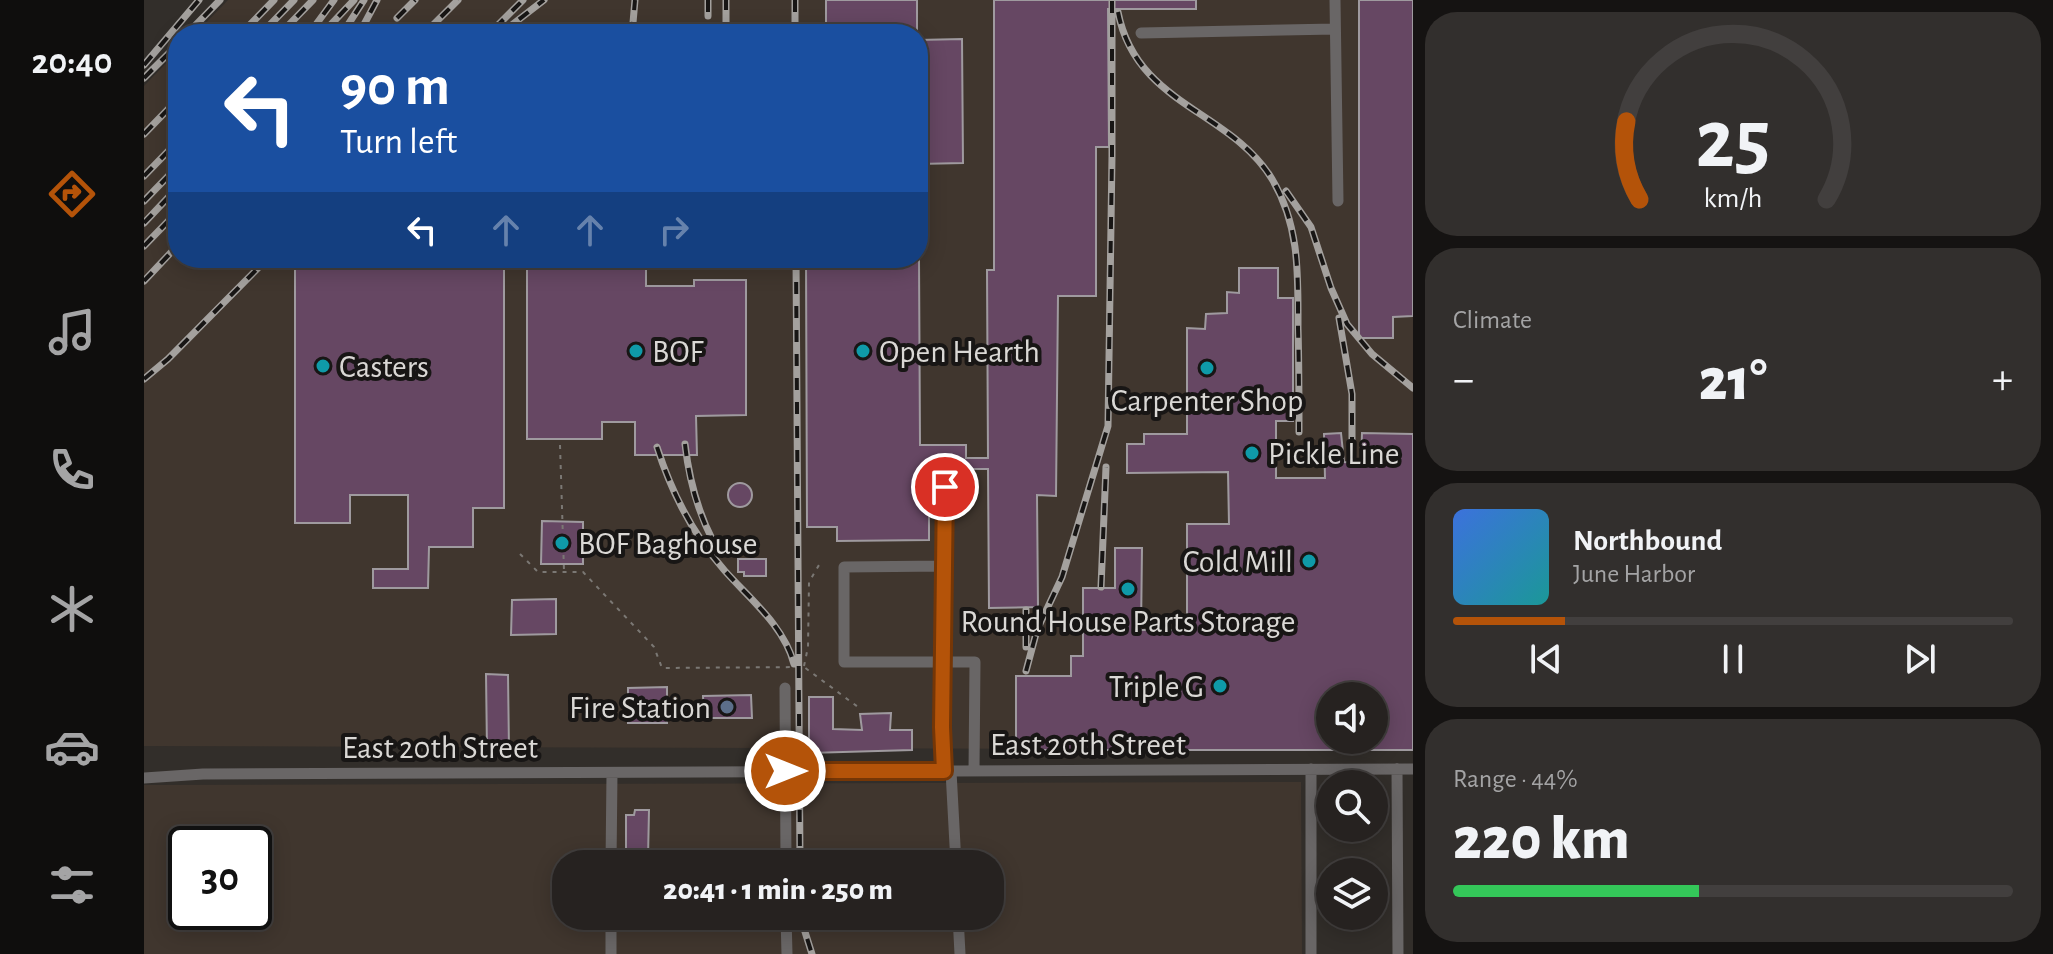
<!DOCTYPE html>
<meta charset="utf-8">
<style>
:root{--surface:#262220;--page:#322f2d;--text:#f1f3f6;--muted:#a4a4a5;--line:#423f3e;--accent:#b45309}
body{margin:0;font-family:"Alegreya Sans",sans-serif;background:var(--page);color:var(--text);height:100vh;display:flex;flex-direction:column;font-size:30px;white-space:nowrap}
*{box-sizing:border-box;margin:0}
p{font-size:26px;color:var(--muted)}
.icon{flex:none;width:44px;height:44px;fill:none;stroke:currentColor;stroke-width:2;stroke-linecap:round;stroke-linejoin:round}
.map{position:relative;flex:1;overflow:hidden}
.panel{display:flex;flex-direction:column;gap:12px;padding:12px;background:#151312;width:640px}
.panel>*{flex:none}
.top-card{position:absolute;left:24px;top:24px;width:760px;height:244px;border-radius:32px;box-shadow:0 4px 20px #0003,0 0 0 2px var(--line);background:#1a4fa0;color:#fff;overflow:hidden}
.buttons{position:absolute;left:1172px;top:682px;display:grid;gap:16px}
.buttons a{display:grid;place-items:center;width:72px;height:72px;border-radius:50%;background:var(--surface);box-shadow:0 4px 20px #0003,0 0 0 2px var(--line);font-size:40px}
.speed{position:absolute;left:24px;top:826px;display:flex;gap:16px;font-size:40px;font-weight:700;text-align:center}
.speed>*{display:grid;place-content:center;width:104px;height:104px;border-radius:50%;background:var(--surface);box-shadow:0 4px 20px #0003,0 0 0 2px var(--line);line-height:1}
.speed .limit{border:4px solid #111;border-radius:12px;background:#fff;color:#111}
.pin{position:absolute;display:grid;place-items:center;width:68px;height:68px;color:#fff;margin:-34px;border:4px solid #fff;border-radius:50%;box-shadow:0 2px 8px #0007}
.me{position:absolute;width:88px;margin:-44px;rotate:90deg;stroke-linejoin:round;filter:drop-shadow(0 0 6px #0008)}
.turn{display:flex;align-items:center;gap:28px;height:168px;padding:0 40px;font-size:36px}
.turn .icon{width:104px;height:104px;stroke-width:2.5}
.turn b{display:block;font-size:56px;line-height:68px}
.lanes{display:flex;align-items:center;height:76px;padding:0 40px;background:#0003;justify-content:center;gap:40px;direction:ltr}
.lanes .off{opacity:.35}
.big{font-size:60px;font-weight:800;line-height:1.1}
.panel .card{flex:1;display:flex;flex-direction:column;justify-content:center;gap:12px;min-width:0;padding:0 28px;border-radius:32px;background:var(--page)}
.panel .dial{align-items:center;gap:0}
.dial svg{height:208px;overflow:visible;fill:none;stroke:var(--line);stroke-width:7;stroke-linecap:round;text-anchor:middle}
.dial text{fill:var(--text);stroke:none}
.song{display:flex;align-items:center;gap:24px}
.cover{width:96px;height:96px;border-radius:12px;background:linear-gradient(135deg,hsl(220 70% 55%),hsl(180 70% 35%))}
.played{height:8px;border-radius:4px;background:linear-gradient(90deg,var(--accent) 20%,var(--line) 20%)}
.keys{display:flex;justify-content:space-around;direction:ltr}
.heat{display:flex;justify-content:space-between;align-items:center;font-size:44px;direction:ltr}
.charge{height:12px;border-radius:6px;background:linear-gradient(90deg,#34c759 44%,var(--line) 0)}
.trip{position:absolute;left:408px;top:850px;width:452px;height:80px;border-radius:32px;background:var(--surface);box-shadow:0 4px 20px #0003,0 0 0 2px var(--line);font-weight:800;line-height:80px;text-align:center}
main{display:flex;flex:1;min-height:0}
.menu{display:flex;flex-direction:column;width:144px;justify-content:space-around;align-items:center;background:#0f0e0d;color:var(--muted)}
.menu .icon{width:56px;height:56px}
.menu .selected{color:var(--accent)}
.menu b{font-size:36px;color:var(--text)}
.map>svg:first-child{display:block}
.built{fill:#40362e;fill-rule:evenodd}
.building{fill:#664763;stroke:#9f9a9f;stroke-width:2;fill-rule:evenodd}
.lines{fill:none;stroke-linecap:round;stroke-linejoin:round}
.path{stroke:#7b7874;stroke-width:2;stroke-dasharray:4 6;stroke-linecap:butt}
.minor{stroke:#696666;stroke-width:11}
.rail-casing{stroke:#a4a19e;stroke-width:7}
.rail{stroke:#181615;stroke-width:4;stroke-dasharray:12;stroke-linecap:butt}
.route-casing{stroke:#753606;stroke-width:20}
.route{stroke:#b45309;stroke-width:14}
.culture-dot{fill:#0f9aa8;stroke:#181615;stroke-width:3}
.service-dot{fill:#5c6f8a;stroke:#181615;stroke-width:3}
.labels{text-anchor:middle;stroke-width:8;stroke-linejoin:round;paint-order:stroke}
.poi-label{font-size:32px;fill:#dad8d5;stroke:#181615;text-anchor:start}
.street-label{font-size:32px;fill:#dad8d5;stroke:#181615}
</style>
<main>
<nav class="menu">
<b>20:40</b>
<svg class="icon selected" aria-label="directions" viewBox="0 0 24 24"><path d="M12 3l9 9-9 9-9-9zM9 14v-3h6M13 9l2 2-2 2"/></svg>
<svg class="icon" aria-label="music" viewBox="0 0 24 24"><path d="M9 18V5l10-2v13"/><circle cx="6" cy="18" r="3"/><circle cx="16" cy="16" r="3"/></svg>
<svg class="icon" aria-label="phone" viewBox="0 0 24 24"><path d="M5 4h4l2 5-3 2q2 4 5 5l2-3 5 2v4C11 20 4 13 5 4z"/></svg>
<svg class="icon" aria-label="climate" viewBox="0 0 24 24"><path d="M12 3v18M4 7l16 10M4 17L20 7"/></svg>
<svg class="icon" aria-label="car" viewBox="0 0 24 24"><path d="M5 17H2v-5l4-1 3-4h7l3 4 3 1v5h-3M9 17h6M6 11h13"/><circle cx="7" cy="17" r="2"/><circle cx="17" cy="17" r="2"/></svg>
<svg class="icon" aria-label="filters" viewBox="0 0 24 24"><path d="M4 7h16M4 17h16"/><circle cx="9" cy="7" r="2"/><circle cx="15" cy="17" r="2"/></svg>
</nav>
<div class="map">
<svg width="1269" height="954" viewBox="0 0 1269 954">
<rect width="100%" height="100%" fill="#322e2a"/>
<path class="built" d="M84,0h1185v750l-1269,-4v-660l34,-35v207h740v-224h-723zM1186,696h44v44h-44z
M1157,782l1,172h-1158v-169zM42,844h68v68h-68zM422,864h424v52h-424z"/>
<path class="building" d="M682,0h91v34h-91z
M850,0h202v9h-88l1,138h-13v149h-38l-2,200 -19,-1 1,112 -49,1 -1,-139h-59v71l-92,1v-14h-30l-1,-269h113l1,187h46v13h22l-1,-188h7z
M1215,0h54v316l-20,1v21h-34z
M818,39l1,124 -45,1v-124z
M151,258h209v250h-31v39h-44l-1,41h-55v-19h35v-74h-58v28h-55z
M383,258h119v28h48v-6h52v135l-50,1 1,39h-62v-33h-33v17h-75z
M1095,268h39v30h15v123h-17v57h49l-1,-44 17,-1 3,29 17,1 1,-30 51,1v316h-397v-74h55v-20h12v-68h32v-40h27l-1,82h46v-106h42l-1,-52 -101,1v-29h17v-10h43v-106l18,1 1,-15 21,-1v-21l12,1zM1186,696h44v44h-44z
M584 495a12 12 0 1 1 24 0a12 12 0 1 1-24 0Z
M398,521l41,1v42h-42z
M594,559h28v17h-22v-4h-6z
M412,599v35l-45,1 1,-35z
M342,674l22,1 1,75h-22z
M523,687v36h-39v-35z
M607,695l1,23h-48l-1,-22z
M665,697h24v32l29,1 -2,-16 31,-1 -1,17h22v20l-103,3z
M491,810h14l-1,48h-22v-43h8z"/>
<g class="lines">
<path class="path" d="M416,445l4,126
M376,554l18,18h45l71,75 8,21 142,-1 54,40
M660,666l4,-19 1,-65 10,-17"/>
<path class="minor" d="M1191,0l3,201
M997,33l194,-4
M800,566l-100,1v95h131l-1,109
M641,688l1,176
M1167,769v185
M1253,769l1,185
M800,771l1,-284
M807,771l5,93
M0,778l59,-4 1210,-5
M467,864l1,-91
M642,916l1,38
M814,916l2,38
M467,954v-38"/>
<defs>
<path id="rail" d="M564,0v16
M651,0v34
M974,12c18,93 112,98 154,167 28,47 26,96 26,149 1,35 1,69 1,104
M253,18l18,-18
M351,28l28,-28
M43,34l33,-34
M97,34l33,-34
M117,34l33,-34
M136,34l33,-34
M165,34l25,-34
M178,34l32,-34
M198,34l22,-34
M215,34l18,-34
M280,34l34,-34
M356,34l44,-34
M488,34l3,-34
M582,34v-34
M0,65l55,-65
M0,78l34,-34
M0,134l34,-35
M0,176l34,-35
M1142,191l25,36 20,61 16,36 25,30 41,34
M0,201l34,-35
M0,223l34,-36
M0,246l34,-35
M652,258l4,606
M0,281l34,-36
M1195,318l13,76v63
M0,379l24,-20 100,-101
M541,444c4,35 12,66 28,97
M513,447c14,44 37,89 68,124 25,28 59,55 69,93
M957,587l5,-120
M882,610v37
M882,671l11,-41 25,-53 46,-151 4,-270v-156
M656,916l12,38"/>
</defs>
<use href="#rail" class="rail-casing"/>
<use href="#rail" class="rail"/>
</g>
<g class="lines">
<defs>
<path id="route" d="M641,771h159l-2,-44 3,-240"/>
</defs>
<use href="#route" class="route-casing"/>
<use href="#route" class="route"/>
</g>
<g class="culture-dot">
<circle cx="492" cy="351" r="8"/>
<circle cx="719" cy="351" r="8"/>
<circle cx="179" cy="366" r="8"/>
<circle cx="1063" cy="368" r="8"/>
<circle cx="1108" cy="453" r="8"/>
<circle cx="418" cy="543" r="8"/>
<circle cx="1165" cy="561" r="8"/>
<circle cx="984" cy="589" r="8"/>
<circle cx="1076" cy="686" r="8"/>
</g>
<circle class="service-dot" cx="583" cy="707" r="8"/>
<g class="labels">
<g class="poi-label">
<text x="508" y="362">BOF</text>
<text x="735" y="362">Open Hearth</text>
<text x="195" y="377">Casters</text>
<text x="1063" y="411" text-anchor="middle">Carpenter Shop</text>
<text x="1124" y="464">Pickle Line</text>
<text x="434" y="554">BOF Baghouse</text>
<text x="1149" y="572" text-anchor="end">Cold Mill</text>
<text x="984" y="632" text-anchor="middle">Round House Parts Storage</text>
<text x="1060" y="697" text-anchor="end">Triple G</text>
<text x="567" y="718" text-anchor="end">Fire Station</text>
</g>
<g class="street-label">
<text x="944" y="755">East 20th Street</text>
<text x="296" y="758">East 20th Street</text>
</g>
</g>
</svg>
<div class="buttons">
<a><svg class="icon" aria-label="sound" viewBox="0 0 24 24"><path d="M4 9h4l5-4v14l-5-4H4zM17 9q2 3 0 6"/></svg></a>
<a><svg class="icon" aria-label="search" viewBox="0 0 24 24"><circle cx="10" cy="10" r="6"/><path d="M15 15l6 6"/></svg></a>
<a><svg class="icon" aria-label="layers" viewBox="0 0 24 24"><path d="M12 4l9 5-9 5-9-5zM3 14l9 5 9-5"/></svg></a>
</div>
<div class="speed"><div class="limit">30</div></div>
<div class="pin" style="left:801px;top:487px;background:#d93025"><svg class="icon" aria-label="arrive" viewBox="0 0 24 24"><path d="M6 21V4h12l-3 4 3 4H6"/></svg></div>
<svg class="me" style="left:641px;top:771px" viewBox="-20 -20 40 40"><circle r="17" fill="#b45309" stroke="#fff" stroke-width="3"/><path d="M0-11L8 9 0 5-8 9z" fill="#fff"/></svg>
<div class="trip">20:41 · 1 min · 250 m</div>
<div class="top-card">
<div class="turn"><svg class="icon" aria-label="left" viewBox="0 0 24 24"><path d="M17 20v-9H6M10 6l-5 5 5 5"/></svg><div><b>90 m</b>Turn left</div></div>
<div class="lanes"><svg class="icon" aria-label="left" viewBox="0 0 24 24"><path d="M17 20v-9H6M10 6l-5 5 5 5"/></svg><svg class="icon off" aria-label="ahead" viewBox="0 0 24 24"><path d="M12 20V5M6 11l6-6 6 6"/></svg><svg class="icon off" aria-label="ahead" viewBox="0 0 24 24"><path d="M12 20V5M6 11l6-6 6 6"/></svg><svg class="icon off" aria-label="right" viewBox="0 0 24 24"><path d="M7 20v-9h11M14 6l5 5-5 5"/></svg></div>
</div>
</div>
<section class="panel">
<div class="card dial"><svg viewBox="0 0 100 80">
<path d="M14 69A42 42 0 1 1 86 69"/>
<path d="M14 69A42 42 0 0 1 9 39" stroke="#b45309"/>
<text x="50" y="56" font-size="32" font-weight="700">25</text>
<text x="50" y="72" font-size="11">km/h</text>
</svg></div>
<div class="card"><p>Climate</p>
<div class="heat"><a>−</a><b class="big">21°</b><a>+</a></div>
</div>
<div class="card">
<div class="song"><i class="cover"></i><div><b>Northbound</b><p>June Harbor</p></div></div>
<div class="played"></div>
<div class="keys"><svg class="icon" aria-label="previous" viewBox="0 0 24 24"><path d="M18 5L8 12l10 7zM5 5v14"/></svg><svg class="icon" aria-label="pause" viewBox="0 0 24 24"><path d="M8 5v14M16 5v14"/></svg><svg class="icon" aria-label="next" viewBox="0 0 24 24"><path d="M6 5l10 7-10 7zM19 5v14"/></svg></div>
</div>
<div class="card"><p>Range · 44%</p><b class="big">220 km</b><div class="charge"></div></div>
</section>
</main>
